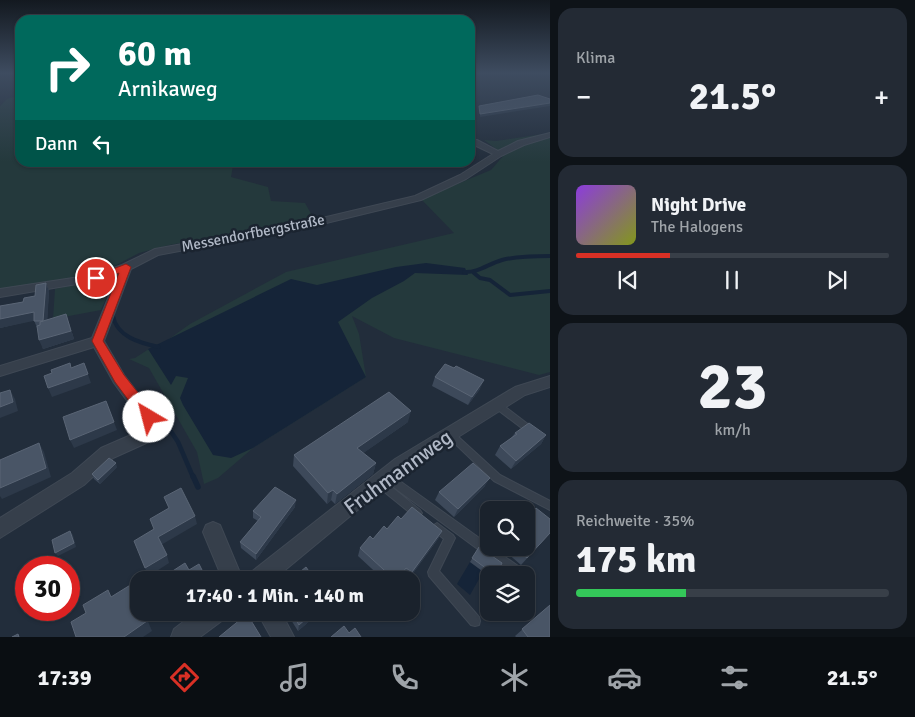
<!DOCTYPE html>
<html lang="de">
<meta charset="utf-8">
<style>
:root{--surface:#1a222c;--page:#232a34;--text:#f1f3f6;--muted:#9fa4a9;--line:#383f48;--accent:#d93025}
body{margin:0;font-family:Signika,sans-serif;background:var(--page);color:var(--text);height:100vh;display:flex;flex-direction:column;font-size:19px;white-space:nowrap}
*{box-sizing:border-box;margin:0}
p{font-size:16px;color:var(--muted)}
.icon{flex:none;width:28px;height:28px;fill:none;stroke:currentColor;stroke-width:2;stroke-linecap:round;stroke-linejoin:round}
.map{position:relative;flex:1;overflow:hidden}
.sheet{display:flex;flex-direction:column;gap:8px;padding:8px;background:#0e1318;width:365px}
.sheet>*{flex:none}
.banner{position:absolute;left:15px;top:15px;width:460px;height:152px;border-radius:15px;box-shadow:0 1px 4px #0004,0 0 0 1px var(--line);background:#00695c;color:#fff;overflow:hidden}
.controls{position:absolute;left:480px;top:501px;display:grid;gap:10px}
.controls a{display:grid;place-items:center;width:55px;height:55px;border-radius:10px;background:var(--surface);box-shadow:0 1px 4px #0004,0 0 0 1px var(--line);font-size:25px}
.speed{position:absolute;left:15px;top:556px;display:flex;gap:10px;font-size:25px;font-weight:700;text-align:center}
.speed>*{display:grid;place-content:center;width:65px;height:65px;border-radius:50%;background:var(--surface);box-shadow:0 1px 4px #0004,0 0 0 1px var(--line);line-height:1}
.speed .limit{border:8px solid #d22;background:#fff;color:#111}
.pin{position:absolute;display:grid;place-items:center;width:42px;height:42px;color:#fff;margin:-21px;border:2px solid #fff;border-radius:50%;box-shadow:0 1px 5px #0007}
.me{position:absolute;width:55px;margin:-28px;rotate:323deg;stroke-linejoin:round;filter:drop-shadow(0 0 4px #0008)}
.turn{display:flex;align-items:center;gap:18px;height:105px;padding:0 20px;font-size:22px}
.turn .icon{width:65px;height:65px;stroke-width:2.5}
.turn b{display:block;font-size:35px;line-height:42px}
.then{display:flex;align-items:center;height:48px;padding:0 20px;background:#0003;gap:10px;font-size:19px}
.big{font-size:38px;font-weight:700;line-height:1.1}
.sheet .tile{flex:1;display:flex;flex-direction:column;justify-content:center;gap:8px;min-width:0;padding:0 18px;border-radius:15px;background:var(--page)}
.sheet .dial{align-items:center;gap:0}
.dial b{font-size:65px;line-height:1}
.song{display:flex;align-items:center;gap:15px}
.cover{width:60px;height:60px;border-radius:8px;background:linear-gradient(135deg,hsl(270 70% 55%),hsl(70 70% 35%))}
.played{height:5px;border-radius:2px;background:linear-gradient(90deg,var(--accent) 30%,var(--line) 30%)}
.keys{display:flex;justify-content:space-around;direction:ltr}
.heat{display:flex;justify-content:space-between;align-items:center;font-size:28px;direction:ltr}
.charge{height:8px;border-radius:4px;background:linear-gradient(90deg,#34c759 35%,var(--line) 0)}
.trip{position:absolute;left:130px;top:571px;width:290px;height:50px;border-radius:15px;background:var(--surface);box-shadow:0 1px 4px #0004,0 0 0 1px var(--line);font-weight:700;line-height:50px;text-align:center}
.menu{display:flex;height:80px;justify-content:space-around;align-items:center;background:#0a0e12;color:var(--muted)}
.menu .icon{width:35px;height:35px}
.menu .selected{color:var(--accent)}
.menu b{font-size:22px;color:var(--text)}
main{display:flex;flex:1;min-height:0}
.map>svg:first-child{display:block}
.green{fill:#24393c}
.water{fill:#152438}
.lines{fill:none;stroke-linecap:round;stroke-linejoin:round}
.stream-far2{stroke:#152438;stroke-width:4}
.stream-far1{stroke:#152438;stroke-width:4.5}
.stream{stroke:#152438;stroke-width:5.5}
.lane-casing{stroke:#3f4854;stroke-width:2}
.street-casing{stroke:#3f4854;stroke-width:2}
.lane{fill:#363f4b;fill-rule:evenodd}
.street{fill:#363f4b;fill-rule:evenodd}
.wall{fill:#3d495a}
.shaded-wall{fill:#2d3949}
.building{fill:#495566;stroke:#5a6575}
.route{fill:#d93025;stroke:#8d1f18}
.labels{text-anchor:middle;stroke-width:5;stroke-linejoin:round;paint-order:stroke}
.far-street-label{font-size:15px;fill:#b1b9c7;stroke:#1b2430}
.near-street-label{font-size:21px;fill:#b1b9c7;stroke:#1b2430}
</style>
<main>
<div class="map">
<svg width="550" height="637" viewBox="0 0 550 637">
<rect width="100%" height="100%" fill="#222d3b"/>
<path class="green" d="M20,95v67l209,1 4,3 -2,11 37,10 3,14 34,2 9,16 -145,26 -30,8 -36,19 -52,12 -51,7v-185l7,-7z
M550,133v239l-11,3 -145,-37 -42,-22 7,18 7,43 -113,71 -35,30 -14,6 -7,-32 -48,-84 -20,-9 6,-1 17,-11 10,-3 28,-20 96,-52 168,-39 -33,-34 70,-29 13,-15 -20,-15 12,1z
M109,277h6l-14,33 -48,9 2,-30z"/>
<path class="water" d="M426,263l39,5 3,7 -53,-2 -11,8 -32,17 -34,24 28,55 -113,71 -22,10 -18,-3 -30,-50 -3,-7 8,-20 -12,-2 -5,9 -23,-36 143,-70 26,6 79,-18z
M470,562l13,10 -13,23 -13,-11z"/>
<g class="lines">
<path class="stream-far2" d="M464,272c14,1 24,-8 38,-12 15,-4 32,-4 48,-4
M474,273l6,5 10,2 20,15 40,-4
M113,316c4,21 27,27 46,31"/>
<path class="stream-far1" d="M162,418l16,24 15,35"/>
<path class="stream" d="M193,476l5,11"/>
<defs>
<path id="lane" d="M497,402l3,1 33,25 1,2 -1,2 -3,1 -3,-1 -33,-25 -1,-2 1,-2z
M450,431l3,1 47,43 50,26v9l-56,-29 -47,-45 -1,-2 1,-2z
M387,473l3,1 99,71v3h3l29,20 1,4 -1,3h-8l-129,-95 -1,-3 1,-3z
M380,479l3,1 37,30 2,3 -2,3 -3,1 -3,-1 -37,-30 -1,-3 1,-3z
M437,523l16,12 2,3 -16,33 40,46 1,4 -1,4 -4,1 -4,-1 -42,-49 -1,-4 16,-33 -10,-8 -2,-3 2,-3z"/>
<path id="street" d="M550,133v4l-26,8 -23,11 -35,23 -45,21 -103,25 -160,30 -27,14 -27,72 20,34 42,55 -2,5 -51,23 -29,27 -84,53v-20l72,-45 29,-25 46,-20 -33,-45 -20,-36 -94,29v-10l92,-28 26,-64 -23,7 -95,16v-8l93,-14 29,-10 33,-16 163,-30 97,-23 45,-21 33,-21 -23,-11v-4l7,1 21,11 20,-10z
M550,376v11l-25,8 -118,74 -134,111h-26l3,-7 145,-114 120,-72z
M213,522l7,3 23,55h-20l-20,-48 3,-7z
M196,612h30l-3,8 -23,17h-29l3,-8z
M257,612h24l13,25h-23z"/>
</defs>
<use href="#lane" class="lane-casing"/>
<use href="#street" class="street-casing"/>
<use href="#lane" class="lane"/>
<use href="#street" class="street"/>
</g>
<path class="wall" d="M46,283l3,8 -2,28 22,4 5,16 -31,10 -6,-21 -3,-8 -34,8v-22l23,-4 12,-6z
M435,377l45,12 -12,16 -36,-19z
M408,422l-45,31 13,10 -3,11 -38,30 -4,-4 -4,4 -34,-38 1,-11z
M515,433l31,2 -5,9 -30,25 -16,-14 5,-9 11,-8z
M117,467l-17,17 -6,-5 -2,-5z
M485,486l-31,31 -19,-17 4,-8z
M295,507l-39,53 -15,-12 -1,-6 18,-21 -5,-3v-7z
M401,519l41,12 -4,8 -30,41 -5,-5 -3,5h-16l-26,-24 2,-8z
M550,533l-29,32 -14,-12 -2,2 -8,-6 2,-1h27z
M479,547l17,28h-7v1l-19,-14z
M550,605v32h-34l-1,-1z
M286,612h34l-22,19z"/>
<path class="shaded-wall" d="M550,103v3l-70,11v-3z
M46,283l3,8 -2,38 -4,-8z
M34,312l4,8 -38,8v-9z
M66,314l8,25 -31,10 -4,-9z
M84,363l7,20 -39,14 -4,-9z
M484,380l-4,9 -12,16 4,-8z
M10,390l5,9 3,12 -18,7v-11z
M411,411l-3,11 -53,37 2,-11z
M114,422l3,8 -43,18 -4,-8z
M546,435l-5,9 -30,25 5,-8z
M39,443l5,9 7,25 -49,22 -2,-3v-8z
M116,463l1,4 -17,17 -2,-4z
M376,463l-3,11 -38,30 2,-10z
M490,478l-5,8 -31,31 4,-8z
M333,490l-2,10 -4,4 1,-11z
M296,500l-1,7 -39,53v-6z
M195,516l2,8 -36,21 -3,-8z
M70,531l3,4 3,12 -18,9 -3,-3z
M442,531l-4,8 -30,41 4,-8z
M167,555l2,8 -20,13 -4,-8z
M406,568l-3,7 -3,5h-3z
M132,584l7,14v4z
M143,612h1l8,19 -9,6h-19z
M314,612h6l-22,19 1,-6z"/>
<path class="building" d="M538,95l12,4v4l-70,11 -1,-8z
M46,283l-3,38h-9v-9l-34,7v-13l23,-4 1,-4 11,-2 1,-11z
M66,314l5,17 -32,9 -2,-14 3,-1v-3z
M70,363l1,5 13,-5 4,11 -40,14 -4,-12 8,-3 -1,-3z
M445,364l9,4 2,-2 28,14 -12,17 -37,-20z
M10,390l3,12 -13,5v-14z
M389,392l22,19 -54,37 19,15 -39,31 -4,-4 -5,3 -34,-38z
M106,401l8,21 -44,18 -7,-23z
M529,423l17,12 -30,26 -16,-15 17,-12 -2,-1z
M39,443l7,25 -46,20v-28z
M109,458l7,5 -18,17 -6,-6z
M473,463l17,15 -32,31 -19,-17z
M275,487l21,13 -40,54 -16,-12 21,-25 -8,-6z
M181,488l14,28 -37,21 9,18 -22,13 -11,-27 20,-12 -4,-10 19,-11 -5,-11z
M412,507l30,24 -30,41 -6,-4 -9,12h-2l-35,-32 10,-12 3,3 11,-13 3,3 11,-13 3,3z
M536,508l14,11v14l-23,25 -12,-10h11v-30z
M70,531l4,12 -19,10 -3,-13z
M479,547l23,16 -6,12h-1l-23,-17z
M185,563l4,7 10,-6 8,16h-36l-3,-6z
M306,567l9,13h-25z
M132,584l7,18v10h4l4,9 -23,16h-48l-5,-15 15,-9 -3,-8 25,-15 3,7z
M550,605v32h-22l-6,-8z
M291,612h23l-15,13z
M247,614l14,23h-42z
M344,626l5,7 6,-5 6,9h-30z
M18,634l1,3h-7z"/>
<linearGradient id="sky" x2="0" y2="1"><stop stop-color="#131920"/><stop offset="0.45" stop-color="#3e4c60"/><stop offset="1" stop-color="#3e4c60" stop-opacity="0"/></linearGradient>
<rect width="550" height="162" fill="url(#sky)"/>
<path class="route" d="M126,264l5,3 -28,74 21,34 30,38 2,4 -2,4h-10l-29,-39 -23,-41 27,-68 -23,8 -6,-3z"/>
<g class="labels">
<g class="far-street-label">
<text transform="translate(253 233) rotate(-11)" y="5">Messendorfbergstraße</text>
</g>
<g class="near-street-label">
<text transform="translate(398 472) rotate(-36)" y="7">Fruhmannweg</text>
</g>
</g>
</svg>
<div class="controls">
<a><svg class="icon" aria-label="search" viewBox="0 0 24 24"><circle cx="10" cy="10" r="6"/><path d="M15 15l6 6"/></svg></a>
<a><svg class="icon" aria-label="layers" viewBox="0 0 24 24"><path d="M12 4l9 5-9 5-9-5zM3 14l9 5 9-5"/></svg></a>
</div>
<div class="speed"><div class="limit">30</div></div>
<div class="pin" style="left:96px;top:278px;background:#d93025"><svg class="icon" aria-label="arrive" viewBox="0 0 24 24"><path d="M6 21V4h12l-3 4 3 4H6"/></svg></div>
<svg class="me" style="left:149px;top:417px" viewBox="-20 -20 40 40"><circle r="19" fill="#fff"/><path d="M0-13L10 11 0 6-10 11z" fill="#d93025"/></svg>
<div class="trip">17:40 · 1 Min. · 140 m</div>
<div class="banner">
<div class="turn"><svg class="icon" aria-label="right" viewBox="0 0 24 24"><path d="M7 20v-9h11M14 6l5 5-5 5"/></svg><div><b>60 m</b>Arnikaweg</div></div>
<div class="then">Dann<svg class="icon" aria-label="left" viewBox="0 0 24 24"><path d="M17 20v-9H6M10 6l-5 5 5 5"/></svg></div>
</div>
</div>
<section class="sheet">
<div class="tile"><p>Klima</p>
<div class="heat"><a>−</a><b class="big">21.5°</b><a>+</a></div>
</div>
<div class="tile">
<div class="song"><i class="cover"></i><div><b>Night Drive</b><p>The Halogens</p></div></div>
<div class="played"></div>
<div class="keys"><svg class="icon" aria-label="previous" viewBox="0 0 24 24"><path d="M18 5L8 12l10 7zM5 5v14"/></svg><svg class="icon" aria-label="pause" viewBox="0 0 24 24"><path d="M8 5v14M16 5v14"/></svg><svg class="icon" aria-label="next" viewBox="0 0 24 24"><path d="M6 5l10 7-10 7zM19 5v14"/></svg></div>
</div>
<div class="tile dial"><b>23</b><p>km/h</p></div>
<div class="tile"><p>Reichweite · 35%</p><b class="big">175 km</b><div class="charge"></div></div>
</section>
</main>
<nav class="menu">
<b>17:39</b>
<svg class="icon selected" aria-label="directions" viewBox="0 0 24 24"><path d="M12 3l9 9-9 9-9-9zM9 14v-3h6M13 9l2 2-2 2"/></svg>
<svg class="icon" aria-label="music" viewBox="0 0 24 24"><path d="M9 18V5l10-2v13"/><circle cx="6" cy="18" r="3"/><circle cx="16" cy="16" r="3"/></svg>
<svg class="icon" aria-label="phone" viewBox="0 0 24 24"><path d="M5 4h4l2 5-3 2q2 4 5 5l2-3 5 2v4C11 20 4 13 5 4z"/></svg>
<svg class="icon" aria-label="climate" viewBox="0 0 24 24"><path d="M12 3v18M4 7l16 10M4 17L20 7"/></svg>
<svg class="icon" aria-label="car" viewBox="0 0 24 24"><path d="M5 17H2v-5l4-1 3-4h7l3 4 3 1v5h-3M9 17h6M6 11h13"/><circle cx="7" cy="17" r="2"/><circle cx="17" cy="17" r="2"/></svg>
<svg class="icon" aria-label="filters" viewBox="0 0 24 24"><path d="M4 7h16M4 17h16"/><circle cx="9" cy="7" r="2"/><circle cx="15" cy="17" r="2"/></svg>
<b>21.5°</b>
</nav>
